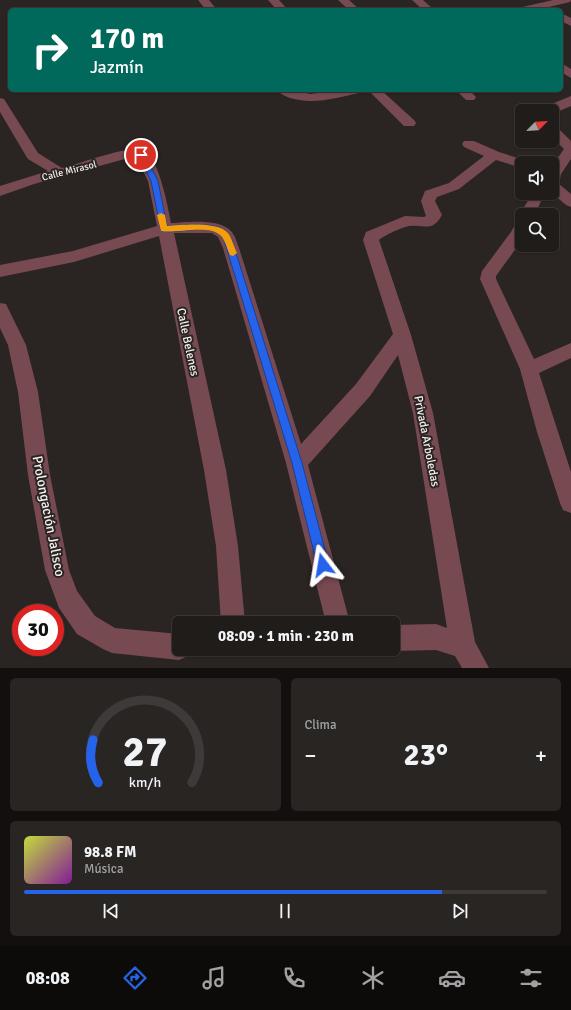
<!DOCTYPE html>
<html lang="es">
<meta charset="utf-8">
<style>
:root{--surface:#201c1a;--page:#282523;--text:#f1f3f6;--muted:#a2a1a2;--line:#3d3a39;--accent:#2563eb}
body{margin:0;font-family:Signika,sans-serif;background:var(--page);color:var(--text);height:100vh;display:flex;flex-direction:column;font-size:15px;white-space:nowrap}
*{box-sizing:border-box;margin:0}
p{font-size:13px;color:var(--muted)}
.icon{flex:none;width:22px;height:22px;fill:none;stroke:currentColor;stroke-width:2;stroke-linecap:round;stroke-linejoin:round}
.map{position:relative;height:668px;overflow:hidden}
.sheet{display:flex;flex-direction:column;gap:10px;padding:10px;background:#120f0e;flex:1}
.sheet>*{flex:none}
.banner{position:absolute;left:8px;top:8px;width:555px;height:84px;border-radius:6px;box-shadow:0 1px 3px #0004,0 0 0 1px var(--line);background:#00695c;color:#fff;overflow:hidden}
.needle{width:26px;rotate:66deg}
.buttons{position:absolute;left:515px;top:104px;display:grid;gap:8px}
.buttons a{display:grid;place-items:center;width:44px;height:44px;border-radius:6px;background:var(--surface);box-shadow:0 1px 3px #0004,0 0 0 1px var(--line);font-size:20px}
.speed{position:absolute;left:12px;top:604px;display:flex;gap:8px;font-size:20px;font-weight:700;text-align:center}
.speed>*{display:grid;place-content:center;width:52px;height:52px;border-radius:50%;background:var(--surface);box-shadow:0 1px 3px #0004,0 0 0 1px var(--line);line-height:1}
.speed .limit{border:6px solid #d22;background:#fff;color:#111}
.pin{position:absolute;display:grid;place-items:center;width:34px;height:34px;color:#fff;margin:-17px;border:2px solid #fff;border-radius:50%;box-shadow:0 1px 4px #0007}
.me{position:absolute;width:44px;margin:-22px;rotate:346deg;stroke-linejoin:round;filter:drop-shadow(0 0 3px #0008)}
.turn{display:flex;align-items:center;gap:14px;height:84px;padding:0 16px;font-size:18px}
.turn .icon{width:52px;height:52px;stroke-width:2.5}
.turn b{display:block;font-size:28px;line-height:34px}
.big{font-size:30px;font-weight:700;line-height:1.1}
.sheet .tile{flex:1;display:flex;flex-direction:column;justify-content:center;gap:6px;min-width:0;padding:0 14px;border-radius:6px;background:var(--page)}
.sheet .dial{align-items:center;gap:0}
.dial svg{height:104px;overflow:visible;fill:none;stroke:var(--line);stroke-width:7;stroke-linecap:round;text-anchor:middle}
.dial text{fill:var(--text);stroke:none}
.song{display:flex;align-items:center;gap:12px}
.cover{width:48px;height:48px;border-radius:6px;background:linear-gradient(135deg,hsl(70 70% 55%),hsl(290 70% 35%))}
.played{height:4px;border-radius:2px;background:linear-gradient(90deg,var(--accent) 80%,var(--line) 80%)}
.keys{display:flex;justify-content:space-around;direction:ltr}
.heat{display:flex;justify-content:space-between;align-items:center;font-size:22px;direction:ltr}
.sheet .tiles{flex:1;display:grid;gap:10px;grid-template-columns:1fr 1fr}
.tile:last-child{grid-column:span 2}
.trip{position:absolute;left:172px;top:616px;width:228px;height:40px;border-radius:6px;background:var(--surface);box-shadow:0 1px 3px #0004,0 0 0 1px var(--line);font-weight:700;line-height:40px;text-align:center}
.tabs{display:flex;height:64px;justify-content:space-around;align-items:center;background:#0d0b0a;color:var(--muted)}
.tabs .icon{width:28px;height:28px}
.tabs .on{color:var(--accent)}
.tabs b{font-size:18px;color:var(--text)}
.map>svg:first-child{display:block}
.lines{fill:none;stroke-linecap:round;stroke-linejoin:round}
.minor{fill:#774a52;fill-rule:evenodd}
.route{fill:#2563eb;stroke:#184099}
.slow{fill:#f59e0b}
.labels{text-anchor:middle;stroke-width:4;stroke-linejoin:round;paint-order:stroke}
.far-street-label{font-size:10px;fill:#f4f0ee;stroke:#2a2522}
.street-label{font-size:12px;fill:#f4f0ee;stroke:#2a2522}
.near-street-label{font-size:14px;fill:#f4f0ee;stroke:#2a2522}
</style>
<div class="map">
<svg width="571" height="668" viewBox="0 0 571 668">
<rect width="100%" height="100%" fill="#2a2522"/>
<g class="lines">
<path class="minor" d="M198,0h11l8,10h-11z
M268,0h11l9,10h-11z
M338,0h11l11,10h-11z
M412,0h11l11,10h-11z
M553,0h18l-1,2 -34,8h-19l1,-2z
M561,13l10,5v8l-10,-5z
M561,63l10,6v9l-10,-6z
M277,90h16l17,4 30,-4h21l-2,3c-23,5 -45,12 -69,5 -5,-2 -10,-4 -13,-8z
M368,90h13l33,30 2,3 -2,3h-10z
M456,90h13l7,7 -2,3h-8z
M571,96v10l-19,8v-3h-11l1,-3z
M0,98l4,1 34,54 24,15c16,-4 69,-24 81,-18 16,7 25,57 28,73 16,-1 48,-5 60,8 4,4 6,12 8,17l62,196 55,-60 37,-50 -30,-94 3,-8 39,-16 19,1 2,-1 -5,-15 4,-10 24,-8 35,-27 -20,-9 -2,-3 2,-3h10l25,11 28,9 1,2h-6v5l-26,-8 -37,29 -22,8 -2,4 7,14c-10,18 -17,9 -32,11 -6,0 -27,10 -31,14l32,95 22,78 42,229 14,26h-27l-7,-12 -19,-6 -43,1 -4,-2h4v-24l43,-1 11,4 -34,-215 -15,-58 -28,41 -62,69 42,158h-24l-40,-160 -63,-215 -5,-11 -6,-4h-38l52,237 12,76 7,77h-24l-5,-77 -12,-76 -45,-234 -85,26 -74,15v-12l73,-14 84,-25 -9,-45 -11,-22 -5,-2 -98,27 -34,12v-10l48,-15 -20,-12 -2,-3 -26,-44z
M552,126l5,1 14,14v18l-10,15 -2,10 12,10v13l-5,-2 -14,-12v-27l12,-17 -12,-12z
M533,193h15l-7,8 -6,14h-13v3l-3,-3z
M522,220v20l-26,36v3l38,80 37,-16v15l-32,15 32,99v41l-8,-3 -3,-7 -23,-71 -17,-63 -40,-90 2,-8 29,-39 6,-11z
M0,303l6,1 20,41 12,47 12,83 19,95 8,21 18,25 20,12 64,6v15h12l-3,7 -9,4 -67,-7 -9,-4 -26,-15 -18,-26 -14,-38 -17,-95 -10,-83 -10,-47 -8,-17z"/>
</g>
<path class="route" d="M139,153h5l14,28 9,45c15,-1 49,-5 60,6 2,2 4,6 5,8l70,223 27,102 -2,4 -4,2 -4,-2 -2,-4 -25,-102 -68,-223c-11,-20 -45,-5 -63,-9l-10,-50 -13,-26z"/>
<path class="slow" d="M161,213l4,2 2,11c14,-1 51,-5 61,7 4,5 6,14 9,20l-4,3 -3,-1c-3,-6 -5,-16 -10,-20 -12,-11 -45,-1 -59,-4l-4,-16z"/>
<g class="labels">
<g class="far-street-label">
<text transform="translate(69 170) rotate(-14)" y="4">Calle Mirasol</text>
</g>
<g class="street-label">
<text transform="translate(188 342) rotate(78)" y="4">Calle Belenes</text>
<text transform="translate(427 441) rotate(79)" y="4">Privada Arboledas</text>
</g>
<g class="near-street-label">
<text transform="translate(49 516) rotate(79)" y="5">Prolongación Jalisco</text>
</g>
</g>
</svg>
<div class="buttons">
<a><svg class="needle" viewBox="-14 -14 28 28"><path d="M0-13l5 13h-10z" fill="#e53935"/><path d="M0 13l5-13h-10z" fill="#a2a1a2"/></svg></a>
<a><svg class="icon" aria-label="sound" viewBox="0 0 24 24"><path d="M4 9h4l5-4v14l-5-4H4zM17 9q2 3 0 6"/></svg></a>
<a><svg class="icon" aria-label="search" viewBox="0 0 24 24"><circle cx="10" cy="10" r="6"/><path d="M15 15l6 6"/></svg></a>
</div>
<div class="speed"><div class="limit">30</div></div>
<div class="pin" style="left:141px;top:155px;background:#d93025"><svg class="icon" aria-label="arrive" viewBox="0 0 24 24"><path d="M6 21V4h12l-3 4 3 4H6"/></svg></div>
<svg class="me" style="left:323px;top:565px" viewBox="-20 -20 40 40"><path d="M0-17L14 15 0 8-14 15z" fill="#2563eb" stroke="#fff" stroke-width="4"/></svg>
<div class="trip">08:09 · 1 min · 230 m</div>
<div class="banner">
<div class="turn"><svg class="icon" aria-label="right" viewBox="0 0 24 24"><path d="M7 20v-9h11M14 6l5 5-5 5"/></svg><div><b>170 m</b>Jazmín</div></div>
</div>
</div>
<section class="sheet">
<div class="tiles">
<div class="tile dial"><svg viewBox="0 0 100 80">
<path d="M14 69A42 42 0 1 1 86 69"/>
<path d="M14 69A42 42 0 0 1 10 36" stroke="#2563eb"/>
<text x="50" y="56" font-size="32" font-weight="700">27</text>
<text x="50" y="72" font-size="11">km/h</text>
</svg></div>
<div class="tile"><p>Clima</p>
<div class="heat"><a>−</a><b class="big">23°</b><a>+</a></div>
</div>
<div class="tile">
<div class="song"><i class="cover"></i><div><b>98.8 FM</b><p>Música</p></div></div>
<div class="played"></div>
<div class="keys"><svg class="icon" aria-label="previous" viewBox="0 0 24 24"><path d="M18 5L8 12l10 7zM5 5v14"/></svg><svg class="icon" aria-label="pause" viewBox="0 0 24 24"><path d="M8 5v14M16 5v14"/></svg><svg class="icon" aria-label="next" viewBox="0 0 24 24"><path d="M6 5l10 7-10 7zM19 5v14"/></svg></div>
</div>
</div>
</section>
<nav class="tabs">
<b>08:08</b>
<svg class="icon on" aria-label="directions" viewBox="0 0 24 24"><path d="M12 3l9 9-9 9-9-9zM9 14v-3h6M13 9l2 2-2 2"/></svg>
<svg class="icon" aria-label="music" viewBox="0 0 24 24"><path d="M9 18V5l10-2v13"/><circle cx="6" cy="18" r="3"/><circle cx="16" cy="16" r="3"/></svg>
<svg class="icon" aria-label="phone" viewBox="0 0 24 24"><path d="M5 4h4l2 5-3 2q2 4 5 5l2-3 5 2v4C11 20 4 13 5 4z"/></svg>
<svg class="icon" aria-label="climate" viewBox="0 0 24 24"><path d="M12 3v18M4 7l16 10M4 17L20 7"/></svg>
<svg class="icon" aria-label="car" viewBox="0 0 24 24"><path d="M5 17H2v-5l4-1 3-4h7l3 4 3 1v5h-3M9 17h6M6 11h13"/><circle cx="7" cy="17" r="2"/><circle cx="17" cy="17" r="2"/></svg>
<svg class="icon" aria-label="filters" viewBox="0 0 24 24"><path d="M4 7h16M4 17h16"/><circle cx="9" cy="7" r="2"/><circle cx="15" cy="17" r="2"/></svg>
</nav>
